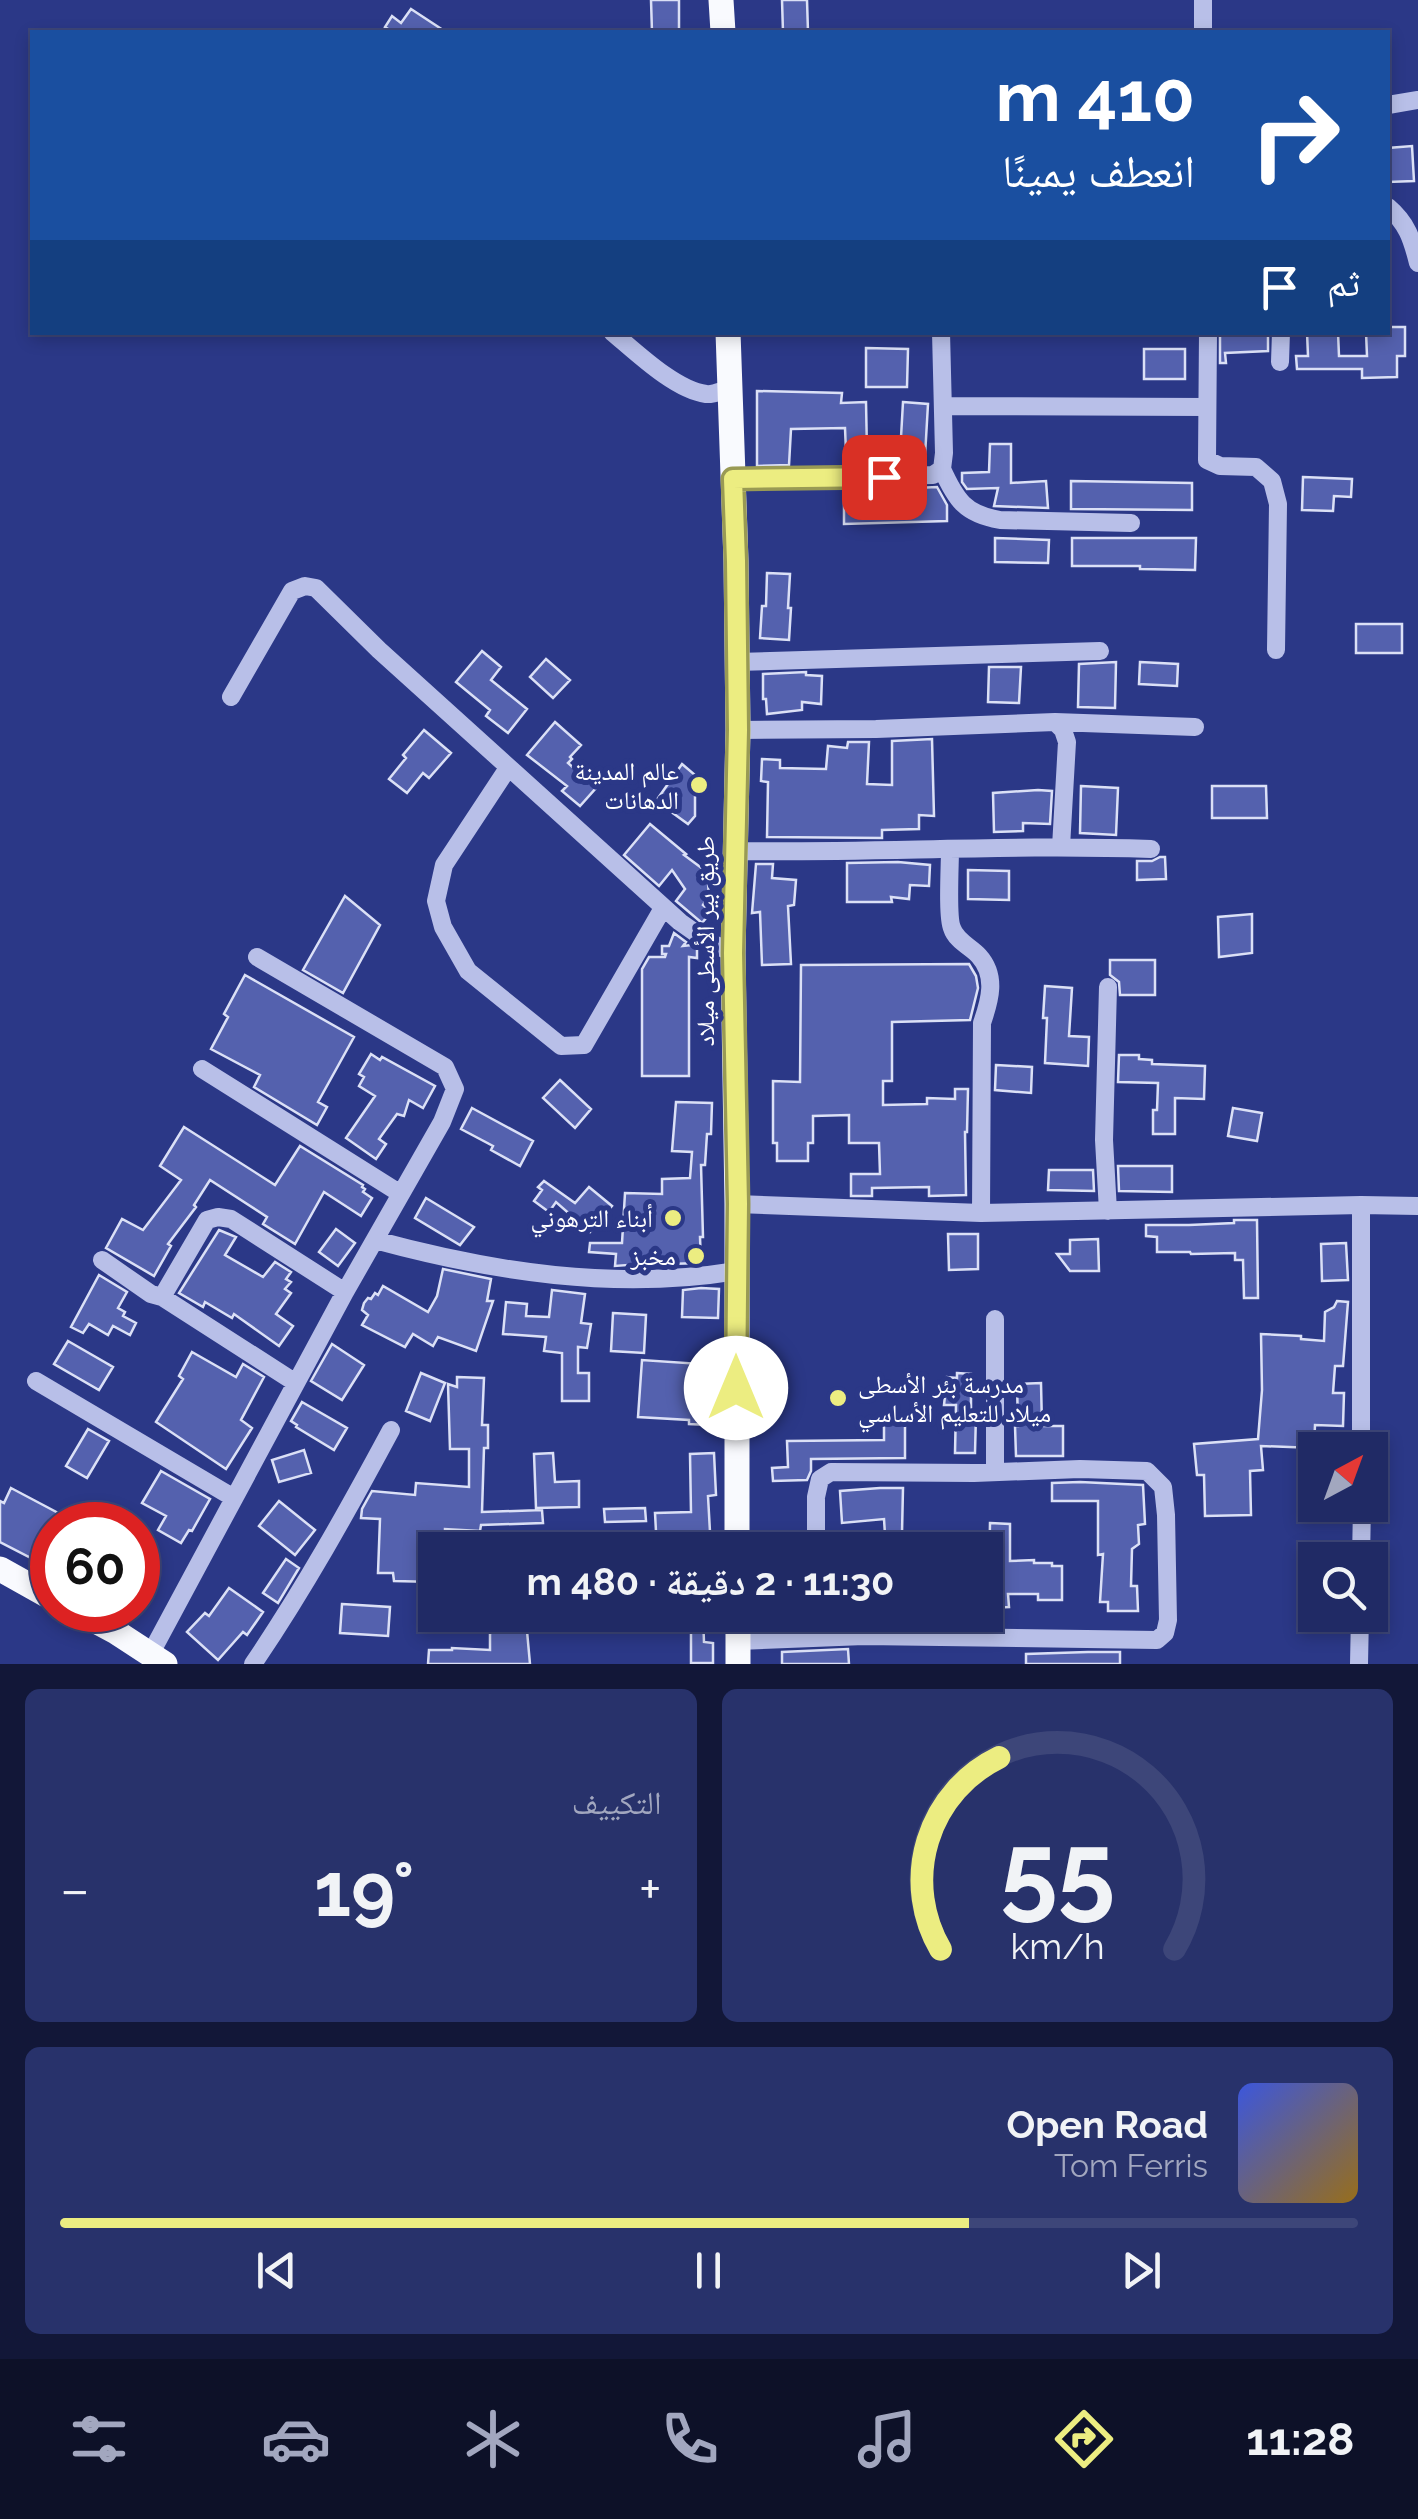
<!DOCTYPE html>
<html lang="ar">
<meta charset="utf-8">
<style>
:root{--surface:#202a65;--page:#28326b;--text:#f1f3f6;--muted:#a2a7bf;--line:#3d4679;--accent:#eced81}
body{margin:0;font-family:Raleway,"Noto Naskh Arabic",sans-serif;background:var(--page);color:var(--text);direction:rtl;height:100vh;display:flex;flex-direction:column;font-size:38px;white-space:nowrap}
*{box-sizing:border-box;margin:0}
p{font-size:32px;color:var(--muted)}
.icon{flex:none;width:55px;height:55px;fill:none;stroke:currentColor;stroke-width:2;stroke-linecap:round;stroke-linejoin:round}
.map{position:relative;height:1664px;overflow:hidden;direction:ltr}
.side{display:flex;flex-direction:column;gap:25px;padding:25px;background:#121738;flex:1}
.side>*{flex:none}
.hud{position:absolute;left:30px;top:30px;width:1360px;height:305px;border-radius:0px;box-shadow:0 5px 15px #0003,0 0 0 2px var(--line);direction:rtl;background:#1a4fa0;color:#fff;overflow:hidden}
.needle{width:65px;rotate:41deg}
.tools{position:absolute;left:1298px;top:1432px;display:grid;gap:20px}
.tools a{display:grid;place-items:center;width:90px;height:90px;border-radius:0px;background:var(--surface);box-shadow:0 5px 15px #0003,0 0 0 2px var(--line);font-size:50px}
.speed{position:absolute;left:30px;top:1502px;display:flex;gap:20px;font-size:50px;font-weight:700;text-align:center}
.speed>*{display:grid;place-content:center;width:130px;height:130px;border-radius:50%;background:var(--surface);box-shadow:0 5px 15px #0003,0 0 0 2px var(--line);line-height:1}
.speed .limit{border:15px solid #d22;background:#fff;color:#111}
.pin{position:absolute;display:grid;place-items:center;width:85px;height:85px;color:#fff;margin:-42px;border-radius:20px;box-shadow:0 5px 15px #0006}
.me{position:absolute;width:110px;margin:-55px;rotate:0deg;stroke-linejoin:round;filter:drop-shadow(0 0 8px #0008)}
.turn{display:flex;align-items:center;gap:35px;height:210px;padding:0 30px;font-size:45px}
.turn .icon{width:130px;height:130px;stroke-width:2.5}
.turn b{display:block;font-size:70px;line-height:85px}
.then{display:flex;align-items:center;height:95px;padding:0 30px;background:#0003;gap:20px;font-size:38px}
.big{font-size:75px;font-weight:700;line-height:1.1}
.side .widget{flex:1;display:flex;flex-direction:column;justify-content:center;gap:15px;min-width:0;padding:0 35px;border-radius:15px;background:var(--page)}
.side .dial{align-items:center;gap:0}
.dial svg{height:260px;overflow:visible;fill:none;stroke:var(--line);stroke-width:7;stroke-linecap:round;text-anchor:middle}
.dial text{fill:var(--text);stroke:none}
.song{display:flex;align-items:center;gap:30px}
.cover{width:120px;height:120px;border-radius:15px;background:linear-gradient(135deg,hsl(230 70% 55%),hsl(40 70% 35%))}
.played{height:10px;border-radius:5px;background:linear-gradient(90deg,var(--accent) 70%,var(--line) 70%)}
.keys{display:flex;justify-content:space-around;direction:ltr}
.heat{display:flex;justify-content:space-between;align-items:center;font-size:55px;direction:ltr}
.side .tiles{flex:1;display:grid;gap:25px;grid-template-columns:1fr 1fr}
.widget:last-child{grid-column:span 2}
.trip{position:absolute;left:418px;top:1532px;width:585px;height:100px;border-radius:0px;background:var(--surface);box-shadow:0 5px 15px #0003,0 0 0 2px var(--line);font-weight:700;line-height:100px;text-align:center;direction:rtl}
.dock{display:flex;height:160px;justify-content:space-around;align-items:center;background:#0d1128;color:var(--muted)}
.dock .icon{width:70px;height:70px}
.dock .on{color:var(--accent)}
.dock b{font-size:45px;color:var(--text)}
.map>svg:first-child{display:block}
.building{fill:#5461ae;stroke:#dbe0f6;stroke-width:2.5}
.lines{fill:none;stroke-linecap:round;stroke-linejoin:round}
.minor{stroke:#b8bfe8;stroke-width:18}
.major{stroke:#f9fafe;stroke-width:25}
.route-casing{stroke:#999a54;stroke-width:25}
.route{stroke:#eced81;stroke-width:18}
.poi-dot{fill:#eced81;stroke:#2b3887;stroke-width:4}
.labels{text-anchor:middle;stroke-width:10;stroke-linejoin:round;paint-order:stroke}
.poi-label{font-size:25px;fill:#fff;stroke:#2b3887;text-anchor:end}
.street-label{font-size:25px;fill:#fff;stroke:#2b3887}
</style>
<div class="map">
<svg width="1418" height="1664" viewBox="0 0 1418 1664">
<rect width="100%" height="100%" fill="#2b3887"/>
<path class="building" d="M651,0h28v32h-27z
M782,0h25l1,32h-25z
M411,9l35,23h-53l-8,-5 7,-11 9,7z
M1412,146l2,35 -26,1v-34z
M1388,327h17v29h-8v21l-35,1v-9h-65l-1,-13h12l-1,-24h31l1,24h28l-1,-24h22z
M1220,332h48v19l-43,2 1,10h-6z
M866,348l42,1 -1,38h-41z
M1144,349h41v30h-41z
M757,391l85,2 -1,10 25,-1 1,50h-21l-1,-24 -54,1 -2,36 -32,1z
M903,402l25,2 -3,52 -25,-1z
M990,444h21v39l35,-2 2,27 -54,-2 4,-18 -31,1 -5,-7v-9l27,-1z
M1303,477l49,2 -1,18 -17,-1 -1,15 -31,-1z
M1071,481l121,2v27l-121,-1z
M937,487l10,18v16l-103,3v-27l72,1v-10z
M995,538l54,2 -1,23 -53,-1z
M1072,538h124l-1,32 -55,-1v-3h-68z
M767,573l23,1 -2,34h3l-2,32 -29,-2 2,-32h4z
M1356,624h46v29h-46z
M482,651l19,16 -10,13 36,29 -19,24 -22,-17 4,-6 -34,-28z
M546,659l24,21 -17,18 -23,-21z
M1116,662l-1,46 -37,-1 1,-43z
M1140,662l38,2 -1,22 -38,-2z
M989,667h32l-2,36 -31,-1z
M806,672v3l16,1 -1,28 -19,-2v8l-35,4 -1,-15h-3v-25z
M555,722l26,23 -11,12 2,2 -4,4 28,25 -16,18 -18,-15 5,-5 -40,-31z
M424,730l27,23 -22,25 -6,-5 -16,20 -18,-14 17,-21 -3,-3z
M932,739l2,77 -15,-1v14l-37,1v8l-115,-1 1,-55 -7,-1 1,-22 18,1v8l46,1 2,-23 19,2 1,-6h21l-2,42 25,1v-44z
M682,764l13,11v41l-7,8 -32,-23z
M1081,786l37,2 -2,47 -36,-2z
M1212,786h54l1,32h-55z
M1038,790l14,1 -2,33 -27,-1v8l-29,1 -1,-39z
M650,824l36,30 -2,1 23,17 2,23 -6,10 8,7 -9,11 -26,-22 9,-12 -13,-19 -13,16 -35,-31z
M1160,857h5l1,22 -29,1v-19h15z
M898,862l32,3 -1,21 -19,-1 -1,14 -18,-2 1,5h-45v-39z
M756,864h17l-1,14 24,2 -2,25 -6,1 3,58 -29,1 -2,-53 -8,1z
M968,870l41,1v29l-41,-1z
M345,896l35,29 -37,68 -40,-23z
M1252,914v39l-33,4 -1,-40z
M674,933l12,9 -3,4 9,-1 5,4v9l-8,-1v119h-47v-107l7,-12h16l1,-3h-4v-8h7z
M1110,960h45v35h-35l-1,-13 -9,-7z
M969,964l7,12 2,12 -8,32 -78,2v59h-9v24l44,-1v-6l28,1v-10h13l-1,43h-2l1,63 -37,1v-9l-57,1v8h-21v-22h29l-1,-31h-30v-28l-36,1v27h-5v18h-31v-18h-4v-62l27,1 1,-117z
M245,975l109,62 -36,65 9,5 -10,18 -63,-38 6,-12 -49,-26 17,-32 -4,-3z
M1045,986l27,2 -3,48 20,1 -1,29 -43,-3 2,-45h-4z
M371,1054l9,6 2,-3 53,29 -12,22 -14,-8 -5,16 -7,-2 -18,25 7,5 -10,15 -30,-21 29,-42 -16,-10 5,-9 -5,-3z
M1119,1055h20v4l13,1v4l53,2 -1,33 -29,-1v36h-22v-24h4l1,-27 -40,-1z
M996,1065l36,2 -1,26 -36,-3z
M560,1080l31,29 -16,19 -32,-30z
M676,1102l36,1 -1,31h-4l-2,31h-4l2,72h-3l1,26 -33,1v-2l-53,4 1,-12 -27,-2 1,-9h32l3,-50 37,1v-15l28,-1 2,-26 -20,-1z
M472,1108l61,33 -13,25 -29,-16 2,-4 -32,-17z
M1233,1108l29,5 -5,28 -29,-5z
M184,1127l91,58 25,-39 63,39 -1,2 3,2 -2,3 9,6 -11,18 -37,-24 -29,52 -32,-20 4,-7 -57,-37 -16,25 2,2 -28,37 3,2 -17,30 -48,-28 16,-29 21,11 38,-50 -21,-14z
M1118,1166h54v26l-53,-1z
M1049,1170h44l1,21 -46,-1z
M544,1181l31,22 14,-16 23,19 -22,26 -34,-30 -7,10 -15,-11 8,-11 -4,-3z
M426,1198l48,29 -14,18 -45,-27z
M1234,1220h23l1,78h-14l-1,-38h-8v-7l-44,1 -1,-2h-33v-15l-11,-1v-11h43l45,-2z
M336,1229l19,14 -17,23 -19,-14z
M219,1230l17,7 -11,18 38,22 12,-15 16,10 -5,7 5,3 -6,7 6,4 -15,21 17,12 -14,20 -45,-32 -2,4 -27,-16 -2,5 -24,-14z
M948,1234h30v35l-29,1z
M1098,1239l1,32h-29l-13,-17h13v-14z
M1346,1243l2,37 -26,1 -1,-37z
M443,1269l48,10 -4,22h6l-17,50 -38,-14 -5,9 -20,-12 -8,13 -43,-22 6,-10 -6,-5 2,-7 4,-5 3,1 4,-6 3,2 5,-9 45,26 9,-16z
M99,1275l28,17 -9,16 7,4 -2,4 13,7 -6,12 -17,-9 -5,9 -19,-11 -6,9 -12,-6z
M701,1288l18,1 -1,29 -36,-1 1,-27z
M552,1290l33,4 -4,29 10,1 -4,24 -9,-1v26h11v28h-27v-48l-18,-2 2,-14 -43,-3 3,-32 21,2 -1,12 23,1z
M1337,1301l11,1 -5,64h-8l-2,27h11l-1,33 -28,-1 -1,23 -53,-2 2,24 -13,1 1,44 -46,1 -1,-41h-7l-3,-31 64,-5 4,-49 -1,-56 40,2v3l23,2 1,-29 9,-5z
M613,1313l33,2 -2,38 -33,-2z
M68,1341l45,26 -14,23 -45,-26z
M332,1344l32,21 -22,35 -31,-19z
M702,1350l19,2v62l-6,-1 -1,6h-6v6l-19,-1v-4l-51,-3 4,-57 58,4z
M192,1352l44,25 7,-13 21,13 -23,43 11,8 -26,41 -70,-47 27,-43 -4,-3z
M421,1373l24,10 -15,38 -24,-10z
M957,1373l14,1v40h5l-1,39h-20l1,-48h-12l3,-28 10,1z
M457,1377l27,1 -2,47h6v23h-4l-2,64 60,-2 1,13 -62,2 -1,6 -35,-2v21h-10v32l-41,-1 -1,-8h-15l2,-54 -19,-1 1,-9 10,-18 43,4 1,-12 53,4v-38h-19l-2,-65 9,3z
M1041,1383l1,43h21v30h-47l-1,-30h3l-1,-42z
M302,1402l45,26 -13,22 -38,-23 1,-2 -6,-4z
M884,1423h21v35l-94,1v12l-4,9 -34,1 -1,-13 16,-1 -1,-26 97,-1z
M88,1429l21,12 -22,37 -21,-12z
M304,1450l7,23 -32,9 -7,-22z
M553,1453l2,29 24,-1v26l-43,1 -2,-54z
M714,1453l2,42 -8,1 3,54h-54l-2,-37 36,-1 -1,-58z
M161,1471l49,28 -18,32 -3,-1 -8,13 -23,-13 8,-14 -24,-13z
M1080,1482l63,3 2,39 -7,1 1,19 -7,5 -1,37h6l1,25h-30v-9h-8l3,-48 -5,1v-54h-46v-18z
M11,1488l70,37h-33l-17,33 -31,-16v-41l4,2z
M880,1488h23l-1,45h6l1,17h-23l-2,-31 -42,4 -2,-32z
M279,1501l36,29 -20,25 -36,-29z
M645,1508l1,13 -41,1 -1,-13z
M990,1523l20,1v37l24,-1v3h18v3h10v34h-24v-6h-30l1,13 -24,1v-34h4z
M286,1559l13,9 -21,35 -15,-10z
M229,1588l34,24 -16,23 -4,-3 -25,28 -31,-28 18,-19 4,3z
M342,1604l48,3 -2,29 -48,-3z
M691,1615h12l1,27 9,1v20h-22z
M509,1631h18l3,33h-102l1,-14h23v-2l38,2v-17z
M848,1649l1,15h-67v-12z
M1088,1652h32v12h-94v-10z"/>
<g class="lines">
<path class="minor" d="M1203,0v32
M1388,105l30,-5
M1388,207c19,16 24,32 30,56
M612,332c24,20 63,58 94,62 7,1 15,-3 23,-5
M1208,332l-1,128 13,6 36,1 16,14 6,23 -2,146
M1280,362l1,-30
M944,406l263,1
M942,469c14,31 23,45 58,51l131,3
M733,479l200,-4 9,-6 2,-16 -3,-121
M737,662l363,-11
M231,697l61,-106 13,-5 11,2 63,62 301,272 27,19 26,12
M1055,722l8,8 4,12 -6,105
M738,730l138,-1 179,-7 140,5
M508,768l-64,97 -8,36 7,26 25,44 93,75 23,-1 79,-137
M950,850c0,15 -3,67 2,78 4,13 19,19 27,28 18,20 11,44 3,67l-1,190
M735,851c139,2 277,-7 416,-2
M1108,987l-4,153 4,71
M202,1069l199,125
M737,1204l244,9 380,-8 57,1
M375,1240c118,32 240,51 362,31
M102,1260l49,34 11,3 45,-77 11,-3 13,2 114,73
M162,1297l134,86
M36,1381l198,117
M1361,1450v-245
M995,1472v-153
M1361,1560l1,-55
M818,1615v23
M738,1641l126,-5 293,4 8,-7 3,-13 -2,-105 -3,-28 -16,-16 -67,-2 -106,4 -143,-1 -11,7 -4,18v53
M151,1653l194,-361 97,-170 13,-33 -10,-22 -188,-110
M253,1664c51,-75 95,-154 138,-234
M1359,1664l1,-49"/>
<path class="major" d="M721,0l2,32
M728,332l8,229 2,169 -5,223 4,251v346
M0,1569l52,29
M75,1610l41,22 49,32
M738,1615v49"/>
</g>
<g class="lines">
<defs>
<path id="route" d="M736,1388l2,-184 -5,-251 5,-223 -2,-169 -3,-82 151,-2"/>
</defs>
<use href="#route" class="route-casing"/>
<use href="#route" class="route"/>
</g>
<g class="poi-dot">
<circle cx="699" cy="785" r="10"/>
<circle cx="673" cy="1218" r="10"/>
<circle cx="696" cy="1256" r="10"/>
<circle cx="838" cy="1398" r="10"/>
</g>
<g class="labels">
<g class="poi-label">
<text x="679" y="780">عالم المدينة<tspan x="679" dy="29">الدهانات</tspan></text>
<text x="653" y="1227">أبناء الترهوني</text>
<text x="676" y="1265">مخبز</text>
<text x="858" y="1393" text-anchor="start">مدرسة بئر الأسطى<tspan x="858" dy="29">ميلاد للتعليم الأساسي</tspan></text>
</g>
<g class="street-label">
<text transform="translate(705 941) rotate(-90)" y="9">طريق بير الأسطى ميلاد</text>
</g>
</g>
</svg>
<div class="tools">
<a><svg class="needle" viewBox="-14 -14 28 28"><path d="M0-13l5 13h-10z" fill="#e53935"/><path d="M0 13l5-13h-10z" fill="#a2a7bf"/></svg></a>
<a><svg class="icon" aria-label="search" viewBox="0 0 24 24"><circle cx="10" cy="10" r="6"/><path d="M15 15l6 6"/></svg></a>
</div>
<div class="speed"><div class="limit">60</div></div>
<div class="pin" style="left:884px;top:477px;background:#d93025"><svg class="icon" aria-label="arrive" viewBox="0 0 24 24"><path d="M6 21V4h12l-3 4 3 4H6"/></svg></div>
<svg class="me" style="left:736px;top:1388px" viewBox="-20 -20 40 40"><circle r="19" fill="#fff"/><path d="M0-13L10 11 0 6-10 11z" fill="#eced81"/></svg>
<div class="trip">11:30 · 2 دقيقة · 480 m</div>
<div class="hud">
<div class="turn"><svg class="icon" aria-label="right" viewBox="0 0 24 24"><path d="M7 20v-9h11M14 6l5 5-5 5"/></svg><div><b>410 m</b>انعطف يمينًا</div></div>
<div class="then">ثم<svg class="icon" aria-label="arrive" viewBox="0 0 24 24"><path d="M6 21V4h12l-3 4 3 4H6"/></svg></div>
</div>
</div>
<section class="side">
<div class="tiles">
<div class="widget dial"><svg viewBox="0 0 100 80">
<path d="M14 69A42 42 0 1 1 86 69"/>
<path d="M14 69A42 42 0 0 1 32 10" stroke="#eced81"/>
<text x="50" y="56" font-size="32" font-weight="700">55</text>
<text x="50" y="72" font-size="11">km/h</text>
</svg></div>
<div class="widget"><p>التكييف</p>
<div class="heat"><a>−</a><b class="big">19°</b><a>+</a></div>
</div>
<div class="widget">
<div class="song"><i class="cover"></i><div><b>Open Road</b><p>Tom Ferris</p></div></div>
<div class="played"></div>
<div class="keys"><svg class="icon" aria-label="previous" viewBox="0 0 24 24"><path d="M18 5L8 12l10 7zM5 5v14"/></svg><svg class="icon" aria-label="pause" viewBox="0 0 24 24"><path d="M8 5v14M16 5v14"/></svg><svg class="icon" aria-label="next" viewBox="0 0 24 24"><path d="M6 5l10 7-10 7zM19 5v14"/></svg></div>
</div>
</div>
</section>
<nav class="dock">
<b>11:28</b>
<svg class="icon on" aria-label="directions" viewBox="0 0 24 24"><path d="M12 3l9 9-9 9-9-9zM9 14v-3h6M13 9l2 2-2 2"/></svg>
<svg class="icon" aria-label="music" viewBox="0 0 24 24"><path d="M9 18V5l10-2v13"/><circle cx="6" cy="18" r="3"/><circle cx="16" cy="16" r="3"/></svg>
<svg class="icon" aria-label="phone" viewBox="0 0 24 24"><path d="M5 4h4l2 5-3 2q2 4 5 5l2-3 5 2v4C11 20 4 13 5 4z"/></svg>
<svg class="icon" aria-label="climate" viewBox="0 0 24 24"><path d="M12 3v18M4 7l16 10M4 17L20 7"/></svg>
<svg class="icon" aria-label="car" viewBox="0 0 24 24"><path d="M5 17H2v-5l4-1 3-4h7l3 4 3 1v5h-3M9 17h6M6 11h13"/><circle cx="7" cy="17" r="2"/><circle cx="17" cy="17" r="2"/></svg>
<svg class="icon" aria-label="filters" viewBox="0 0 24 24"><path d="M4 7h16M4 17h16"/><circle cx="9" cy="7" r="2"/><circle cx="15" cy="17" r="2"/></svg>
</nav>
